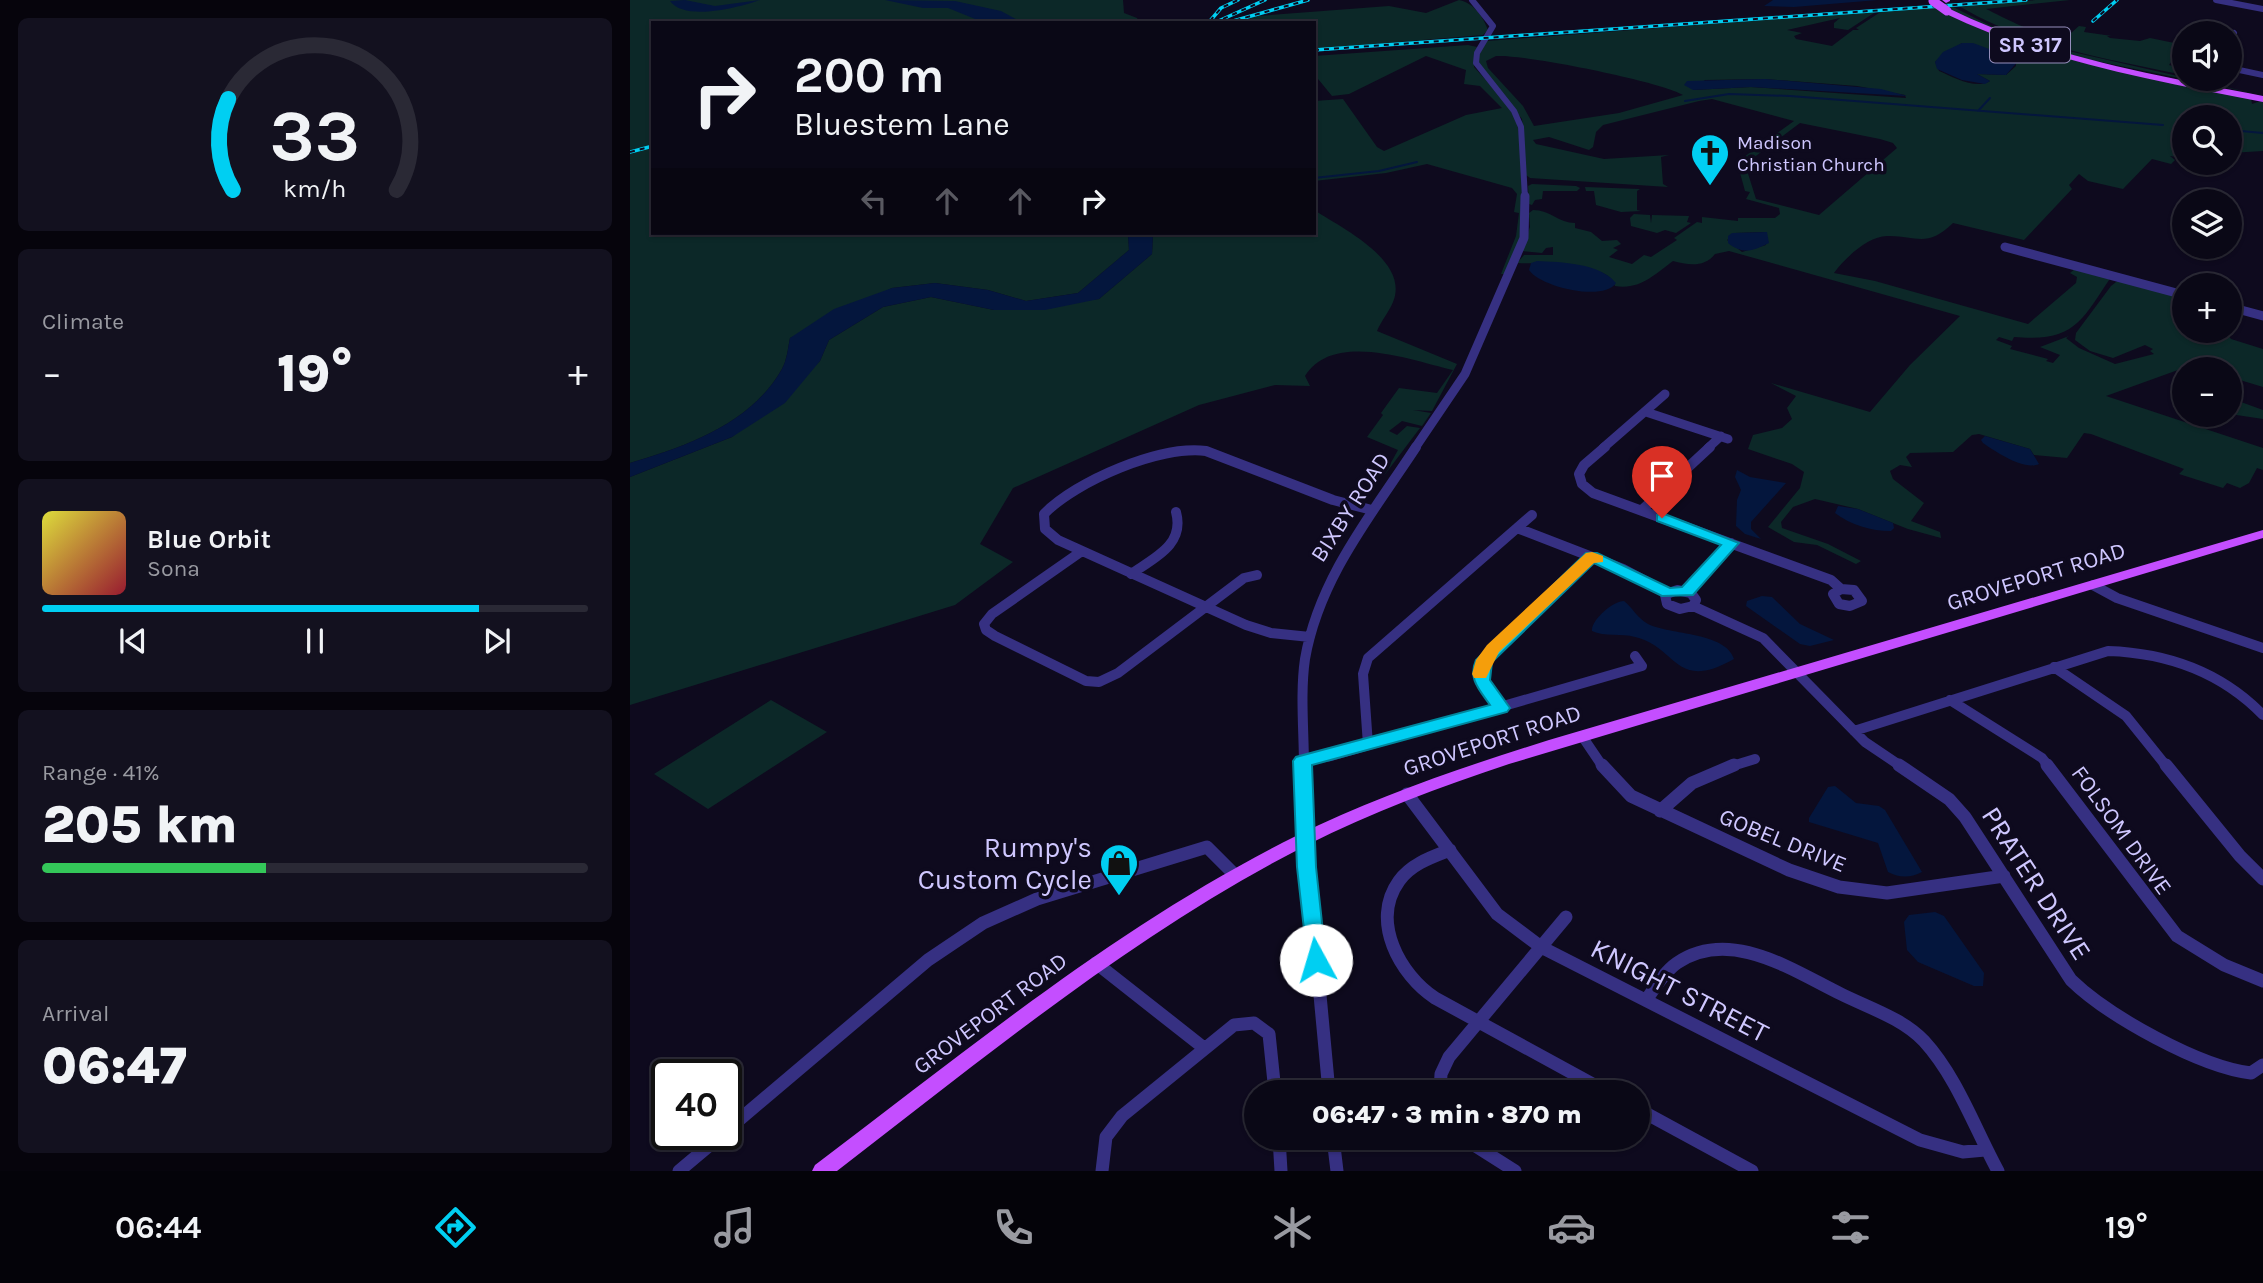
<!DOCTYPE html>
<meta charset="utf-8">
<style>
:root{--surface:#0a0816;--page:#13111f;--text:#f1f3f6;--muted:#999aa1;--line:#2a2935;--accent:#00cff2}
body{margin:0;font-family:Karla,sans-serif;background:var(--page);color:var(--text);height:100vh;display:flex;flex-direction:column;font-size:26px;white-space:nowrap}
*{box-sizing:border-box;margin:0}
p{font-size:23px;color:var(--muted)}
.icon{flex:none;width:38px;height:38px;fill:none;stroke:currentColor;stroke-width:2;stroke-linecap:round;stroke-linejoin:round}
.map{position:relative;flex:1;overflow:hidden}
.side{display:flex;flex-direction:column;gap:18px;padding:18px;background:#06040c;width:630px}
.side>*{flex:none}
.hud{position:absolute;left:21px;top:21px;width:665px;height:214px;border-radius:0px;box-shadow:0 2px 5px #0004,0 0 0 2px var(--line);background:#0a0816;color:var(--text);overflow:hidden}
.tools{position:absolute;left:1542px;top:21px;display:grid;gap:14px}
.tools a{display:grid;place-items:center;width:70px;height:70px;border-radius:50%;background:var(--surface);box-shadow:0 2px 5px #0004,0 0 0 2px var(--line);font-size:35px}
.speed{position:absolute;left:21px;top:1059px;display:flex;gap:14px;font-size:35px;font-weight:700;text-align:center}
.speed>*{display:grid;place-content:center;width:91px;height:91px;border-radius:50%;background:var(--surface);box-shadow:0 2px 5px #0004,0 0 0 2px var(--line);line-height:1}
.speed .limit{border:4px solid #111;border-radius:10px;background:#fff;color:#111}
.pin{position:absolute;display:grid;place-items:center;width:60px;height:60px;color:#fff;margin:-72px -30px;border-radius:50% 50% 50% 0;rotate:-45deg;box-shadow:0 0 7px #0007}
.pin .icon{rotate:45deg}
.me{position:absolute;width:77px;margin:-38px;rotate:354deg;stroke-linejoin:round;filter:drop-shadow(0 0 5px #0008)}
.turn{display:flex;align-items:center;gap:24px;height:147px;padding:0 28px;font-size:32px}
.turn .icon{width:91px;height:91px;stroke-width:2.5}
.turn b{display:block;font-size:49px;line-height:60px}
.lanes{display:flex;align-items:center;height:66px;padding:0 28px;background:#0003;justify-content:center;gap:35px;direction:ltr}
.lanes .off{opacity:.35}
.big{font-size:52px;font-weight:800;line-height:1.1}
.side .tile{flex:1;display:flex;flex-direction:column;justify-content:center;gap:10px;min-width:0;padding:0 24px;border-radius:10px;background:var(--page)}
.side .dial{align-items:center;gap:0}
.dial svg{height:182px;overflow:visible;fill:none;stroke:var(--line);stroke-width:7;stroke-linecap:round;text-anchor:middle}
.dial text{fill:var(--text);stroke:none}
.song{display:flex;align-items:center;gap:21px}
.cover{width:84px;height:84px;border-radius:10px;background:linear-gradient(135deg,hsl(60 70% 55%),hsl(350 70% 35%))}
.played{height:7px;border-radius:4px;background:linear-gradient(90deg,var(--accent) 80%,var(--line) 80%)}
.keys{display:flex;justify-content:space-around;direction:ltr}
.heat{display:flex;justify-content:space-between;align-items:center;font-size:38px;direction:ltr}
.charge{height:10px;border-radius:5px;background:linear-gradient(90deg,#34c759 41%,var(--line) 0)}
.trip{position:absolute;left:614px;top:1080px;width:406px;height:70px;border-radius:35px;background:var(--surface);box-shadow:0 2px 5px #0004,0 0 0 2px var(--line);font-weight:800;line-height:70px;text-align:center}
.tabs{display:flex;height:112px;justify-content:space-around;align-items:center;background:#040309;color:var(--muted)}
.tabs .icon{width:49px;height:49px}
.tabs .on{color:var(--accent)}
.tabs b{font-size:32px;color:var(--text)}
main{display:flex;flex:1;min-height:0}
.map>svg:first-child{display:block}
.green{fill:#0c2828;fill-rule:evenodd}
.water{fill:#04163d}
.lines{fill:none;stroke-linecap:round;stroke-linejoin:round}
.stream{stroke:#04163d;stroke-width:2}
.minor-far3{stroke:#363082;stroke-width:6}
.minor-far2{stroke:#363082;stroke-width:9}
.minor-far1{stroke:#363082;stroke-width:10}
.minor{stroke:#363082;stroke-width:13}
.major{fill:#c44eff;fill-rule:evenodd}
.rail-casing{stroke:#00cff2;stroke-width:3.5}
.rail{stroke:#0e0a1e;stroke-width:2;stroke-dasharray:5;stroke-linecap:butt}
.major-bridge{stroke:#c44eff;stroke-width:9}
.route{fill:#00cff2;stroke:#00879d;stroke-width:2}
.slow{fill:#f59e0b}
.labels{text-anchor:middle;stroke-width:7;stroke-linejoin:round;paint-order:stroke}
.far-poi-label{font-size:19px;fill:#cfc7ff;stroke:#0e0a1e;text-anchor:start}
.shield{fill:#0e0a1e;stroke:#958ebc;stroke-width:2}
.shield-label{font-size:21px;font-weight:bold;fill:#cfc7ff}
.street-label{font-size:23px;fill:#cfc7ff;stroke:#0e0a1e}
.near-poi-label{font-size:28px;fill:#cfc7ff;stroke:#0e0a1e;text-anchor:end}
.near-street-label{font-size:28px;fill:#cfc7ff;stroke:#0e0a1e}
</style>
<main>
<section class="side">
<div class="tile dial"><svg viewBox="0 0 100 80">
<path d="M14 69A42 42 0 1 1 86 69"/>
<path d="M14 69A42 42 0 0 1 12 29" stroke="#00cff2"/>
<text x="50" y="56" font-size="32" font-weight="700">33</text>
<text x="50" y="72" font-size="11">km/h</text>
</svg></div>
<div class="tile"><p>Climate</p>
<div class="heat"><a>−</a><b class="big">19°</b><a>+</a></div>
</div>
<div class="tile">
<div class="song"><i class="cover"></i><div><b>Blue Orbit</b><p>Sona</p></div></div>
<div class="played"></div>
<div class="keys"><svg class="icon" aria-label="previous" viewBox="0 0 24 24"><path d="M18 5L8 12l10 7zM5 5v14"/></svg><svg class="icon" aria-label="pause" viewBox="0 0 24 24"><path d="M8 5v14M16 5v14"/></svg><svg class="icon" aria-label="next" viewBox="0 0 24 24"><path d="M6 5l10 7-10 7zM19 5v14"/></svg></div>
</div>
<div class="tile"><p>Range · 41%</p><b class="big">205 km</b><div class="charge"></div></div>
<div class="tile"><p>Arrival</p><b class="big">06:47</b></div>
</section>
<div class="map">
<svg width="1633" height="1171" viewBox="0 0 1633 1171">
<rect width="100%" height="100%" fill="#0e0a1e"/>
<path class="green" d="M0,0h493l1,13 13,5 2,5h-486v210h475l1,17 -51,43 -52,8 -38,-11 -53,-7 -43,5 -102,50c-2,10 -3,22 -8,31 -31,55 -95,77 -152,94z
M829,0c16,3 25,19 29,30l-5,5 -169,14v-26h-80l24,-7 131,-10 37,7z
M1406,0h34l-84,9c15,7 62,33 80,27 4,-1 9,-7 13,-10l7,1 -2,5 28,4h-5l3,2 30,3 10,-3 34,7 -15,20 15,4v6c-76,-16 -158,-29 -225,-69z
M1321,6l40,20 60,21 201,46 -185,-38 -72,-23 -51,-25z
M1306,7c95,54 210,68 315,92l1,5 11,-4v51l-33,2v-36h-46v41l-14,-2 5,4 -4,4 -19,-5 -29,30 -35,-8 -9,-7 -10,11 3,4 -48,51 -71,-17c-26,26 -38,12 -66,13 -19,0 -43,23 -53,37l41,8 153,43 48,-41 1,-6 -7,-4 6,-5 35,9c-30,45 -37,65 -97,60l-2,4 -13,-4 -3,3 16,6 -2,3 38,10 -2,2 7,2 7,-8 -20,-8 29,-11 -3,2 13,10 36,16 39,-10 -4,-3 3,-2 -8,-4 -32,13 -23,-7 -15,-11 1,-7 35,-47 9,-7 64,17v35h41l6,8 32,10v38l-33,-10v-8l-41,-3 -83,30 157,52v22l-6,-2 -8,15 -9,5 -13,-5 -4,5 -44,-14 5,-5 -93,-35 -7,-1 -17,25 -33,-3 -4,-6 -51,-15 -7,1 -19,17 -43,1 -4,4 6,10 -12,-2 -10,6 3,8 31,24 -13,18 29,11 1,6 -33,-9 -50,-20 -43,-10 -22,8 -12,15 1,6 46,16 33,17 -5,3 -39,-19 -23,-3 -26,-15 32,-39 4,-16 -12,-8 -44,-15 5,-14 29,-7 10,-9 -5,-11 9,-12 -25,-13 99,29 40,-47 50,-49 -231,-65 -14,3c-11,14 -27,11 -42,7 -19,14 -33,29 -58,25 -4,-25 -80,-22 -98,-23l7,-8h29v-8l-7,1 -4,5 -20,-2 8,-24 -1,-14 4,-3c17,0 26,13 42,13v5l16,4 11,9 15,-1 4,4 -8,4 5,2 -9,7 23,7 12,-9 7,2 26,-17 -3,-2 23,-16 5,1v-6l36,4v-3h37l5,-4 -1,-6 -33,-9 4,-7 -5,-1 -8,-29 57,-41 -82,-22 -13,2 -96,24 -7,7 -3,15 -4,3 -40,-13 -16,3 3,4 68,15 65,-4 -8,2 2,27 5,3 -138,-9 -4,-3 -4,-56 -43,-55 -1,-8 9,-15 390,-30 -29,19 -14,-2v-5l6,-5 -53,12 15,3 -8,3 2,3 36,7 21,-16h6l-3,-2 26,-17zM1332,43l53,13 1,10 -10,9 -29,-1 13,7c-14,9 -37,-4 -51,-10l-4,-9 3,-3zM866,56c28,-2 166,26 187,39l-64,18 -85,13 -11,-20 -35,-38 -2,-7zM1135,79l92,7 48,9 1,3 -155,-11 -58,3 12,-10zM1170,123l80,16 13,4 4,5 -78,67 -63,-16 -11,-35zM1134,232l2,13 -24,7 -15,-12 8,-7z
M838,45l9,2 -3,20c14,16 32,32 41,51 9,20 10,98 5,120 -2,12 -9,25 -14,36h-5l15,-38 3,-23 -5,-1 3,-18 -5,-6 -85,-24 -41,9 -72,8v-80l29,-2 34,48 7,4 82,-36 36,-7 -22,-22 -16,-2 2,-14 -40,-14 -77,38 -17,2 -18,-22v-18z
M902,184l44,2 4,2 -3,3h-34l-1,8 -7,1 -3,5 -3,-1 -1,-18z
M955,187l55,2 -3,2v19l4,1 -20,1 -25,-7 -2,-14h-8z
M684,210c28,18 96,51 79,92 -4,10 -12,19 -16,29l80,33 -25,47 -19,-1 18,3 -9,13 -20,-5 -13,10 8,4 10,-9 13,2 -37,49 15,-27 -31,-13 16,-22 -2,-2 18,-25 38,5 16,-23c-39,-9 -120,-40 -148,6l5,10 -35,-1 -76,20 -186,83 -33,56 33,18 -58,43 -325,100v-228l102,-40 88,-76 9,-21 54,-33 48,-10 63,13 105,-11 53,-45 1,-21h161z
M1004,214l16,1 1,8 1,-8 37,1 -2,6 4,1 -15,10 -11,-3 -8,3 -26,-7 -1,-8z
M1600,398l33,12v9l-33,-5z
M141,700l56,32 -119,77 -54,-35z"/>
<path class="water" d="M55,0l30,6 45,-6c-20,7 -75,22 -90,1z
M255,0l70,1 46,10 22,12h-38l-37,-15h-25z
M1143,0h105l-84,7 -30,-1z
M1332,43h11l46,17 -13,15 -29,-1 13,7 -5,3 -23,-4 -25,-11 -2,-7 8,-10z
M1135,79l116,10 26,7 -156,-9 -58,3 -9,-5 3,-4z
M1137,232l2,11c-16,8 -26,12 -41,0v-7l4,-3z
M498,233h25l-1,21 -53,45 -54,11h-51l-63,-13 -48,10 -54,33 -9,21 -35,42 -53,34 -102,40v-14c57,-17 121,-39 152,-94 5,-9 6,-21 8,-31l44,-29 58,-21 43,-5 53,7 38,11 52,-8 51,-43z
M907,261c24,1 63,2 79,22 -12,19 -76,4 -87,-13l2,-7z
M1355,436l45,13 9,15c-15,7 -43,-12 -56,-21l-2,-3z
M1107,470l13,7 36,6 -35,39v7l10,10 -16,-5 -9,-8 1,-26 4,-10 -6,-13z
M1208,506l20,3 35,14 1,5 -3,3c-20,0 -40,-6 -56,-18z
M1132,596l10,1 28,27 34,16 -24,6 -10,-2 -54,-38 1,-5z
M994,601c9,7 13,17 24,23 22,11 78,8 86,35 -60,34 -57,-13 -99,-22 -13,-4 -31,0 -43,-6 -1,-11 21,-30 32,-30z
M1205,786l21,17 23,3 6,4 37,62c-12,6 -22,6 -34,0l-10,-29 -69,-21v-4l19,-31z
M1305,912l9,4 40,57 -1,13h-9l-56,-24 -11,-12 -3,-28 5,-7z"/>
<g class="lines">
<path class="stream" d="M1055,101l44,-7 61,2 373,29
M1348,111l12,-13
M1600,130l33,3
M684,178l65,-7 38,-9"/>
<path class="minor-far3" d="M842,0l21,26 -16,27 -1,10 38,48 7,16 4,71
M1586,0l47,9
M1600,37l4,-4
M1600,68l33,7"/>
<path class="minor-far2" d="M1375,247l179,48
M1600,307l33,9
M1016,412l82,27
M785,448l50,-74 59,-136 1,-42
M973,448l62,-54
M1078,448l13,-12"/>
<path class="minor-far1" d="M975,447l-21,18 -5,9 3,10 11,9 238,87 10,9
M1012,510l68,-63
M887,528l106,41 45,24
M501,574c23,-16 54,-29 45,-62
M1463,585l24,13 146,50
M1211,589l13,1 8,11 -12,5 -11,-2 -6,-10z
M1047,590l14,3 5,7 -3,6 -13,3 -13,-5 -2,-9z
M1057,591l44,-48
M1063,606l70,32 102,104 37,25
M354,624l2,6 9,6 91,45 13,1 19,-9 126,-95 13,-3
M354,624l8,-10 90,-63
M680,637l-39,-4 -25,-8 -188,-85 -13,-11 -1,-15c32,-33 116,-69 162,-63l127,49 39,10
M1424,667l72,49 41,51
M1320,700l92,58 7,9
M871,708l-19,-28 2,-20 108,-103
M1224,731l254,-80c60,2 113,21 155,64
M952,736l21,31
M738,745l-5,-71 5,-16 164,-143
M672,761l29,-5 311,-90 -7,-10
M674,767c0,-35 -4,-74 1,-108 14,-81 67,-145 111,-212
M1099,767l26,-8"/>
<path class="minor" d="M674,765l-1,47 26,280
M972,765l29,31 158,74 50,17 48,6 117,-17
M1269,765l50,34 16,18 106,163c37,36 129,87 180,93l12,-8
M1417,765l130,171 47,29 39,16
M1536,765l74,91 23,23
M777,794l90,120 44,33 379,193 43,12 22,-2
M1030,811l32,-28 42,-18
M820,850c-18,7 -39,14 -51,31 -29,40 1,94 36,117l172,94
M466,963l108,85
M1016,1000c9,-12 18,-28 31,-37 53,-36 115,7 164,31 28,14 61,24 83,47 33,36 51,88 74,130
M810,1092l1,-18 8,-17 117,-140
M1008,1109l114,62
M96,1131l202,-171 55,-37 54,-24 170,-52 28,28
M649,1138l2,33
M703,1138l4,33
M833,1138l52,33
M49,1171l44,-37
M472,1171l4,-34 16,-21 112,-91 20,-2 15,11 6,58"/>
<path class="major" d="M1312,0h8v1l-4,2z
M1314,9h6c101,49 204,66 313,87v6c-110,-22 -216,-40 -319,-89z
M1633,530v8l-754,226c-69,23 -137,48 -202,81 -171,87 -319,210 -470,326h-25l3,-6c155,-117 306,-242 481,-329 81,-40 167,-69 253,-96z"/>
<defs>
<path id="rail" d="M580,21l11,-13 17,-8
M1463,21l24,-21
M584,23l51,-23
M596,23l82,-23
M684,50l712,-50
M0,152l23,-6"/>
</defs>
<use href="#rail" class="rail-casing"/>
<use href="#rail" class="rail"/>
<path class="major-bridge" d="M1303,1l14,10"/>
</g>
<path class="route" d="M1032,513l77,30 -46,52 -31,1 -68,-33 -102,99 -2,18 20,28 -3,4 -195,53 4,102 10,93 -3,5h-15l-11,-98 -4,-106 3,-4 194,-52c-11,-16 -22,-26 -14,-45l110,-107h11l73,35 12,-1 39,-42 -64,-24v-6z"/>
<path class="slow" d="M962,552l11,4v6l-9,1 -95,89 -13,26h-12l-2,-4 4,-14 11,-15 99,-92z"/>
<defs>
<symbol id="church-pin" viewBox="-11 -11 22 30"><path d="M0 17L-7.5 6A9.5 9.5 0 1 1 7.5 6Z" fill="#00cff2" stroke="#0e0a1e"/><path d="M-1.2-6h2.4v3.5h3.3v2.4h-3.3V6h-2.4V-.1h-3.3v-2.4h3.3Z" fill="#111"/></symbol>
<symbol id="shop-pin" viewBox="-11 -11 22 30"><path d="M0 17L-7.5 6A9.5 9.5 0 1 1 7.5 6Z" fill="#00cff2" stroke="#0e0a1e"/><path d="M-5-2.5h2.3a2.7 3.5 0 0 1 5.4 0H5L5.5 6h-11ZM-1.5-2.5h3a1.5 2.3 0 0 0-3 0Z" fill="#111"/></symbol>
</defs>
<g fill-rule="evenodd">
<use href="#church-pin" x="1058" y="131" width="44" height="60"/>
<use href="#shop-pin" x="467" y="841" width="44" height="60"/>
</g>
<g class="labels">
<g class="far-poi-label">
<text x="1107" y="149">Madison<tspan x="1107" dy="22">Christian Church</tspan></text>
</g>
<rect class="shield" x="1360" y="27.5" width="80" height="35" rx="5"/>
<g class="shield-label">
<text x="1400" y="52">SR 317</text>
</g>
<g class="street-label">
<text transform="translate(720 507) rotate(-57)" y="8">BIXBY ROAD</text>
<text transform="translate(1406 576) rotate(-17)" y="8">GROVEPORT ROAD</text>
<text transform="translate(862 740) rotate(-18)" y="8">GROVEPORT ROAD</text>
<text transform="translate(1492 830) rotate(54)" y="8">FOLSOM DRIVE</text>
<text transform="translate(1153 840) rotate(22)" y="8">GOBEL DRIVE</text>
<text transform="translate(360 1013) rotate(-37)" y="8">GROVEPORT ROAD</text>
</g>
<g class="near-poi-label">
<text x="462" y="857">Rumpy's<tspan x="462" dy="32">Custom Cycle</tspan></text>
</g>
<g class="near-street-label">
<text transform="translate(1407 883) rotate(57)" y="10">PRATER DRIVE</text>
<text transform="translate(1050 990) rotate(27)" y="10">KNIGHT STREET</text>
</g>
</g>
</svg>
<div class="tools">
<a><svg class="icon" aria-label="sound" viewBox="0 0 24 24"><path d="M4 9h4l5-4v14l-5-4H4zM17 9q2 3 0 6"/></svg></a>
<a><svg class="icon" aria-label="search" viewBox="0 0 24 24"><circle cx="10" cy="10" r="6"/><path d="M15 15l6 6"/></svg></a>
<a><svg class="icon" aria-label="layers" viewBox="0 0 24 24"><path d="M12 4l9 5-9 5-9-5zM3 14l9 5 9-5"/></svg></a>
<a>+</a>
<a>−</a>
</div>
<div class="speed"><div class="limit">40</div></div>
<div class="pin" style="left:1032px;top:518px;background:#d93025"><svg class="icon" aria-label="arrive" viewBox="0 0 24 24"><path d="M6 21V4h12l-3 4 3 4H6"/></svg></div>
<svg class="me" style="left:686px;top:960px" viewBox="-20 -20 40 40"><circle r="19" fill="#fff"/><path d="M0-13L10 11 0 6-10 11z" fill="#00cff2"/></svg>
<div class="trip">06:47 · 3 min · 870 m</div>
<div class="hud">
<div class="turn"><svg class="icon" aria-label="right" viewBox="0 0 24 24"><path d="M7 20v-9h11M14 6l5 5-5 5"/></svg><div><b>200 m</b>Bluestem Lane</div></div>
<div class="lanes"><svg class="icon off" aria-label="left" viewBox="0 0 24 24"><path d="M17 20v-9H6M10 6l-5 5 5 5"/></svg><svg class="icon off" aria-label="ahead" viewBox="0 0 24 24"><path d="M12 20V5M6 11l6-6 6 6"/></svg><svg class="icon off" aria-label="ahead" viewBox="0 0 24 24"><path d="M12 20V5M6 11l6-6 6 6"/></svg><svg class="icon" aria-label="right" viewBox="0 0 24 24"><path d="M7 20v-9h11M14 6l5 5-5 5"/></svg></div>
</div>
</div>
</main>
<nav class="tabs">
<b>06:44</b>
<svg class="icon on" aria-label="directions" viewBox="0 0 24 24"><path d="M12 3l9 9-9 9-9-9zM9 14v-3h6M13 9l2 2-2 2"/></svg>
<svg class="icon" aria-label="music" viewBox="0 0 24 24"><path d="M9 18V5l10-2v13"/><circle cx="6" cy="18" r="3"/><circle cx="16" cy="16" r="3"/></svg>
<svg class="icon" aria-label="phone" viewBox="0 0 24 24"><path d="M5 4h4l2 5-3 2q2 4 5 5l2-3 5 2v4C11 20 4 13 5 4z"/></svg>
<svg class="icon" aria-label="climate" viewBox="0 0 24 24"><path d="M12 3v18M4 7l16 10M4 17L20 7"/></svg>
<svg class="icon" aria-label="car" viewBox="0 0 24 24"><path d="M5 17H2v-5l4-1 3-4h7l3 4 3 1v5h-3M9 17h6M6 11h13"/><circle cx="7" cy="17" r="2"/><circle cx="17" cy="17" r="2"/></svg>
<svg class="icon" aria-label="filters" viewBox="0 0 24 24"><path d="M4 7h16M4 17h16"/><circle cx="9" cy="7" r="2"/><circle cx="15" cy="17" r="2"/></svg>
<b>19°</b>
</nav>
